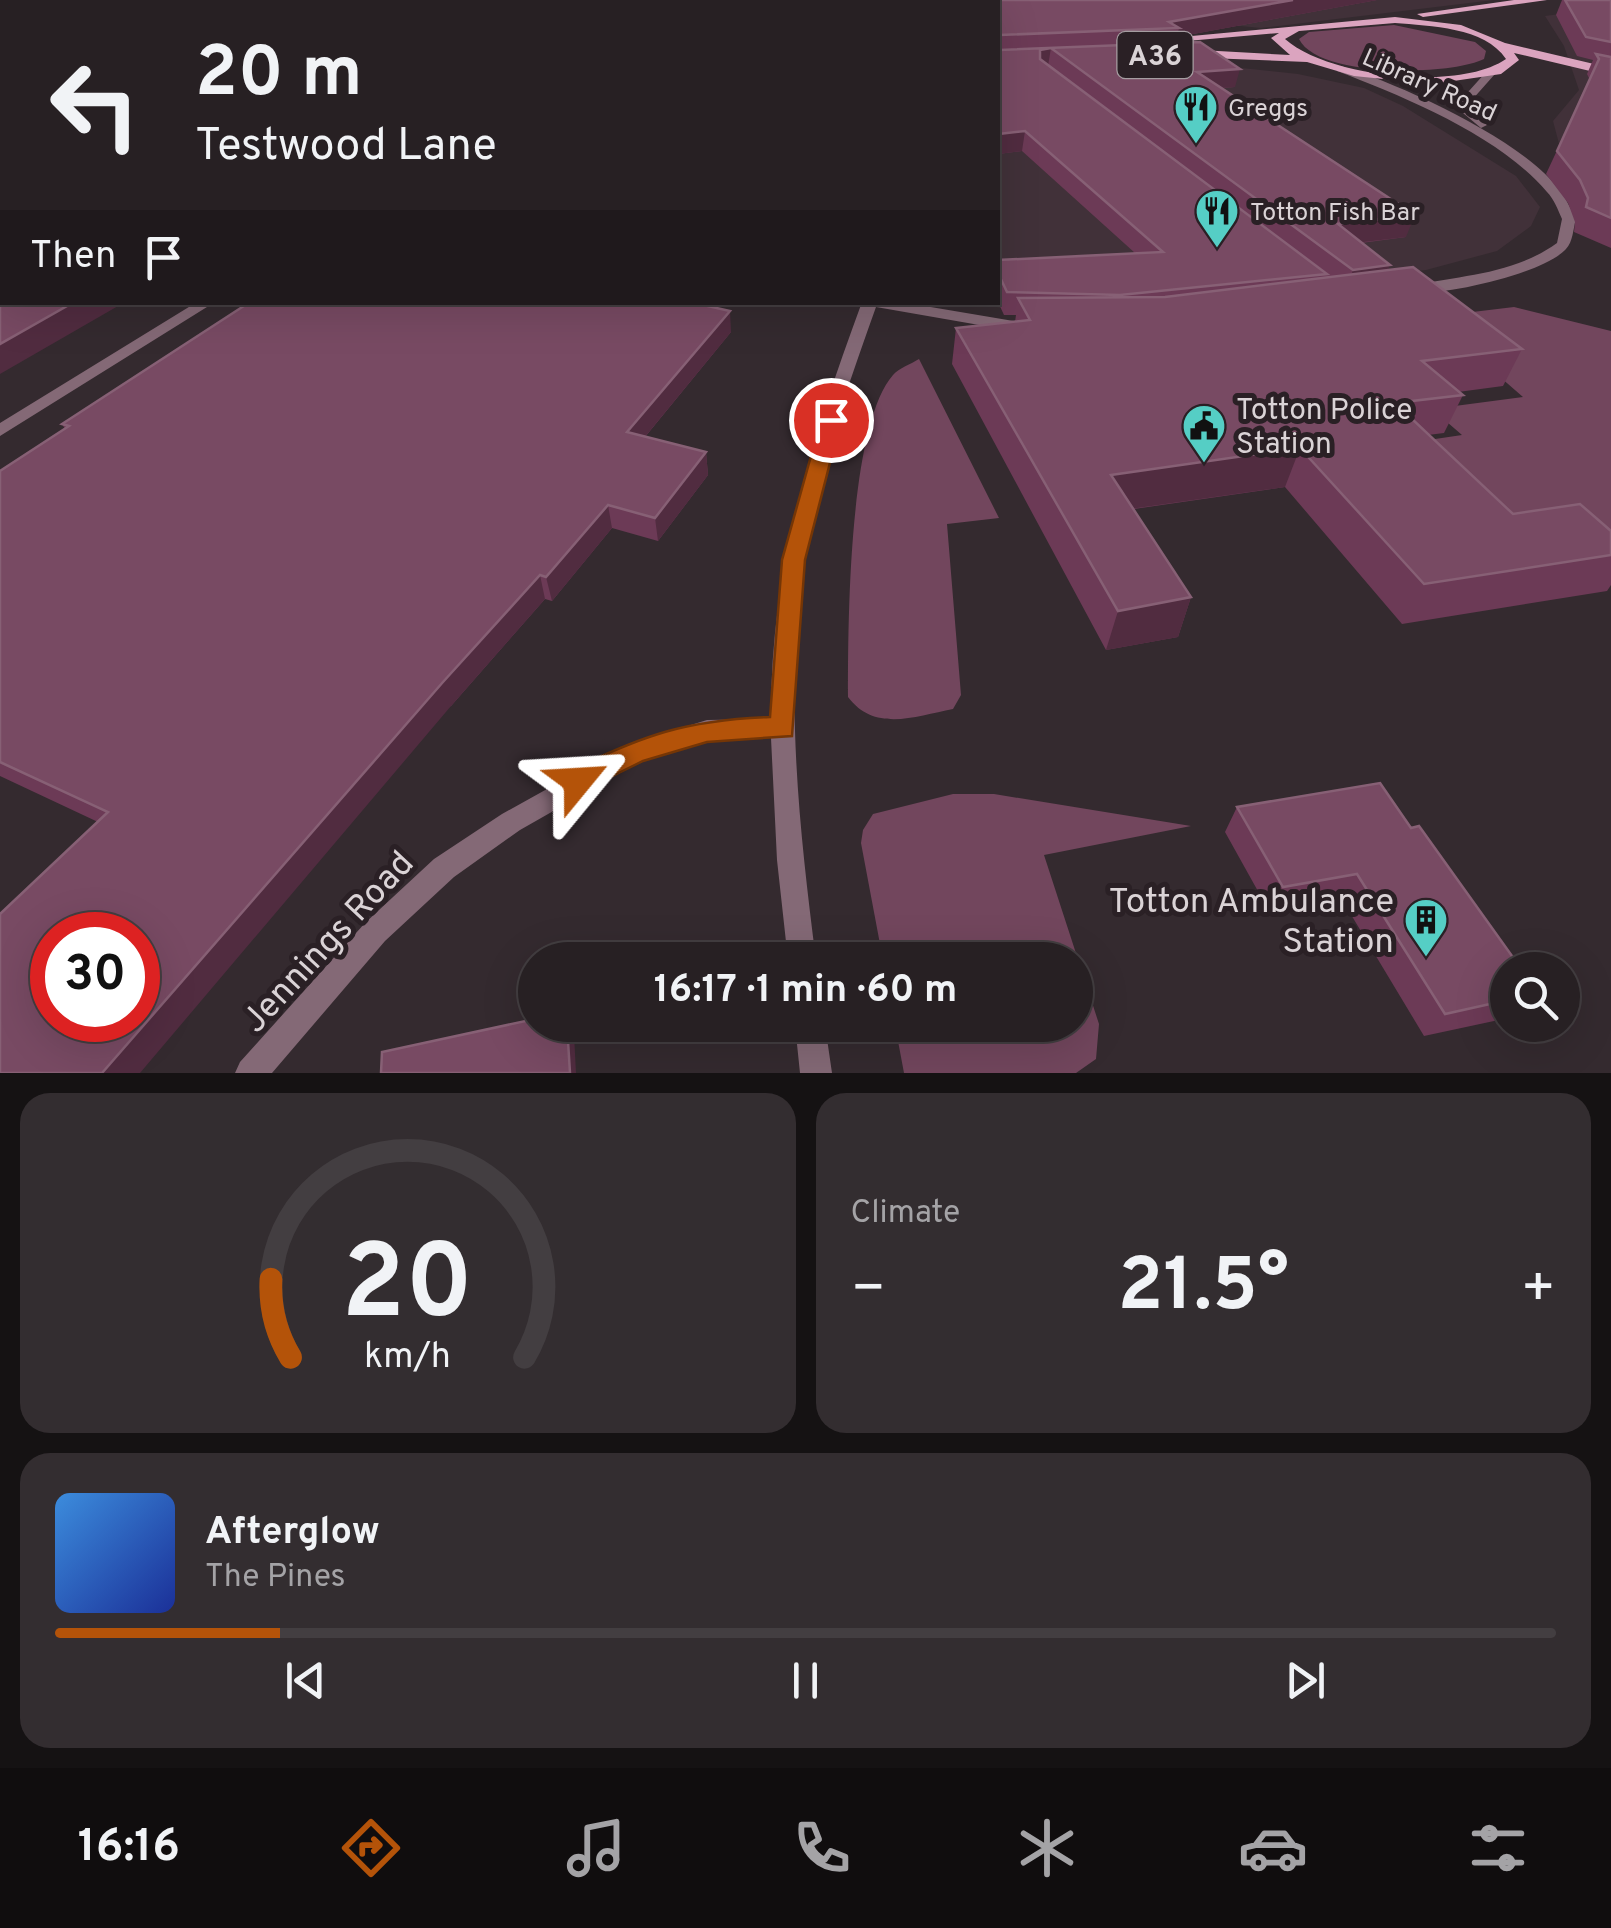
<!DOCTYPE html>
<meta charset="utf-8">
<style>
:root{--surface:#272023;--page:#332d30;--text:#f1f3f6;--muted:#a4a3a6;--line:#433e41;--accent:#b45309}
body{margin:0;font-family:Overpass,sans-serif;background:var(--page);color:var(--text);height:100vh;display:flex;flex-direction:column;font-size:38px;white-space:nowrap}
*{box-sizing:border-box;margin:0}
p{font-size:32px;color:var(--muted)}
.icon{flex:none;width:55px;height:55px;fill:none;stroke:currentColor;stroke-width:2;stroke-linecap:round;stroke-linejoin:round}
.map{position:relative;height:1073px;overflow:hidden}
.sheet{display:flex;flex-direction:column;gap:20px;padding:20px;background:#151213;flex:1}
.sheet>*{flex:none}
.hud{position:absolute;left:0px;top:0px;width:1000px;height:305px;box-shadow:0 10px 40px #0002,0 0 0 2px var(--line);background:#272023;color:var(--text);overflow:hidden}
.buttons{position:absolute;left:1490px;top:952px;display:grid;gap:20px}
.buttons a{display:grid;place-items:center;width:90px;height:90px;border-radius:50%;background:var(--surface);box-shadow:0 10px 40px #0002,0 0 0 2px var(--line);font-size:50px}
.speed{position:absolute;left:30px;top:912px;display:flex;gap:20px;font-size:50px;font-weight:700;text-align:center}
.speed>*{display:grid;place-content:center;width:130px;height:130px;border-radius:50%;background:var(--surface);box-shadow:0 10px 40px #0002,0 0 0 2px var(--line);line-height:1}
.speed .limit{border:15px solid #d22;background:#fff;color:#111}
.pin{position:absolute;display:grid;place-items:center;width:85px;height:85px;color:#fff;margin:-42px;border:5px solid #fff;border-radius:50%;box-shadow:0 2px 10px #0007}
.me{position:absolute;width:110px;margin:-55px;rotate:63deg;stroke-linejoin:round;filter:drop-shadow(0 0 8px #0008)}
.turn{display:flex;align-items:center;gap:35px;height:210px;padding:0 30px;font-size:45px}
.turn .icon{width:130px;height:130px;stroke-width:2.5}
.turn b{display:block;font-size:70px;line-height:85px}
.then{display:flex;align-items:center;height:95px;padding:0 30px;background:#0003;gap:20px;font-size:38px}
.big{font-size:75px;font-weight:700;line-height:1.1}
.sheet .widget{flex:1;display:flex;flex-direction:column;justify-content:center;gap:15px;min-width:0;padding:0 35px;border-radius:30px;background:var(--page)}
.sheet .dial{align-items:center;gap:0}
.dial svg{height:260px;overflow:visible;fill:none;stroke:var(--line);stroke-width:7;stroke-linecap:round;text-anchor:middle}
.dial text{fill:var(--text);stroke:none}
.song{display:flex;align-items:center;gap:30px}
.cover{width:120px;height:120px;border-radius:15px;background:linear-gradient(135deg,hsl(210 70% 55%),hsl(230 70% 35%))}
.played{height:10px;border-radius:5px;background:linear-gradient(90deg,var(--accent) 15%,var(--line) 15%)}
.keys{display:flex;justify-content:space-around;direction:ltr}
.heat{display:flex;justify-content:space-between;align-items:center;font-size:55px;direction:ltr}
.sheet .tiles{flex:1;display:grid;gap:20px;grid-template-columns:1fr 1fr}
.widget:last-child{grid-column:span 2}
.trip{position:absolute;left:518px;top:942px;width:575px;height:100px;border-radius:50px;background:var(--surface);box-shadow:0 10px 40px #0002,0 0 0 2px var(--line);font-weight:700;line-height:100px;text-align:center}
.dock{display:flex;height:160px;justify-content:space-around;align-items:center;background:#100d0e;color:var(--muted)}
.dock .icon{width:70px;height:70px}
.dock .on{color:var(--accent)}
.dock b{font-size:45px;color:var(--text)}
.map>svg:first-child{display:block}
.built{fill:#413139}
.green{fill:#72465d}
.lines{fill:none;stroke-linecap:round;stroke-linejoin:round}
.minor{fill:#846976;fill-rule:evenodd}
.primary{fill:#dba4bf;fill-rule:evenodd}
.wall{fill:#6c3a56}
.shaded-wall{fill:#512c40}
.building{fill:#784a63;stroke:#876075;stroke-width:2.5;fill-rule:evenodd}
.route{fill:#b45309;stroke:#753606;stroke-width:2.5}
.labels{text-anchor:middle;stroke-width:10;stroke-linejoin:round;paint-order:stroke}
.far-street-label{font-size:25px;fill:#dad3d6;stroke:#2a2025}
.far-poi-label{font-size:25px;fill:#dad3d6;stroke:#2a2025;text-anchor:start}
.shield{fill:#2a2025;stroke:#a59da1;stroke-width:2.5}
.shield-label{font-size:28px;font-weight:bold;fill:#dad3d6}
.poi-label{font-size:30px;fill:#dad3d6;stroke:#2a2025;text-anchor:start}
.near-poi-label{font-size:35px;fill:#dad3d6;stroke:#2a2025;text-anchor:end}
.near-street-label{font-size:35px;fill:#dad3d6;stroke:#2a2025}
</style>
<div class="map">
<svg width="1611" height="1073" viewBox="0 0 1611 1073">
<rect width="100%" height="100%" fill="#342a2f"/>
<path class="built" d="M810,0h684l-233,28 -263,-26z
M1611,7l-45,163 -13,-49 26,-31 -15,-44 -19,-30z
M1204,64l94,10 66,14 39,18 113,70 24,31 -9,19 -34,25 -71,19 -376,44 -85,-11 33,-1v-225z"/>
<path class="green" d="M1394,25l81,17 11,9 -2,8c-35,17 -166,19 -185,-20l10,-7z
M1514,307l97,24v242l-123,-32 -73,-99 47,-7 -30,-26 91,-12 -92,-80z
M919,359l80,159 -52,6 14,171 -8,14c-37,7 -78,24 -105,-12 0,-69 0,-271 45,-322 6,-7 18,-11 26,-16z
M953,794h41l197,32 -147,29 55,169 -3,35 -20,14h-172l-9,-48h180v-65h-192l-22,-117 2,-13 10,-16z"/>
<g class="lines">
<path class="minor" d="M1341,66c59,18 185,75 220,126 6,8 10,18 15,27 -3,10 -3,23 -10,30 -24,26 -127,48 -161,44v-6c53,-12 106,-11 152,-44l5,-24c-4,-9 -8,-20 -15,-27 -47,-56 -142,-95 -210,-121z
M1486,72l9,2 -24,27 1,9 15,15 -6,3 -18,-15 -3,-12z
M197,302h18l-215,134v-13z
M862,302h39l118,20 8,5 -8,5 -143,-25c-29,82 -59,164 -72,250 -20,134 -5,270 12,403h-28l-11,-100 -6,-122 -64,2 -64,20 -123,70 -66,47 -69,64 -113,132h-37l5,-11 125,-139 69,-64 68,-45 124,-69 81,-25 64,-1c-1,-150 40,-278 91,-417z
M795,1025h30l7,48h-32z"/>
<path class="primary" d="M1514,0h33l-124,17 -6,-3z
M1395,17l66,8 44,18 106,25v8l-97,-23 5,7 -18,14 -68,10 -79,-8 -47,-14 -125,-5 -6,-4 6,-4 108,6 -19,-17 8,-5 -92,8 -6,-4zM1395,23c35,3 90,4 111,36 -48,33 -178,18 -221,-20l14,-8z"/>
</g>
<path class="wall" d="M1377,0l-200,37 -2,6 60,44 -13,1 184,149 -45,6 27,27 134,79 -19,37 -45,6 5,3 -19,38 -16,2 85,79 98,17v54l-4,6 -205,33 -117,-137 -151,22 57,88 -13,40 -72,13 -154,-286 4,-36 59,-6 1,-7h-12l-6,-13v-29l137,-20 -113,-102 -24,3v-152z
M1562,0h49v248l-37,-16 1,-10 -7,-19 -22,-29 44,-94 -3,-6 6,-14 -16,-4 -21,-41z
M2,163v139l-2,72v-210z
M731,332l-86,105 61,15 2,23 -50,66 -46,-13 -60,73 -7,-2 -94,107 -353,116 -98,-46v-305l65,-42 -3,-5z
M1380,783l128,187v48l-84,18 -83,-138 -72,13 -44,-79 12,-25z"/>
<path class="shaded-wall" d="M1293,0h84l-200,37 2,-9 -10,-6z
M1051,48l-3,18 -11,1 3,-17z
M1240,69l-5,18 -42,3 4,-18z
M2,112v21h-2v-20z
M1025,131l-3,20 -24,3v-20z
M1415,215l-9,22 -76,9 8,-22z
M1390,265l-9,22 -37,6 9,-23z
M74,302h51l-125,72v-30z
M730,311l1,21 -101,123 -3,-23z
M1300,448l-15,39 -183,26 9,-38z
M706,452l2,23 -50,66 -3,-23z
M608,505l4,23 -60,73 -6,-24z
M540,575l5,24 -94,107 -311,367h-38l341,-391z
M1191,597l-13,40 -72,13 12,-39z
M567,1025h4l3,9 2,39h-6z"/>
<path class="building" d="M0,0h336l22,2h-356v110l-2,1z
M364,0h929l-124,22 10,6 -179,7 -2,7v-40h-640z
M1565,0h46v42l-25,-5z
M1200,42l40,27 -43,3 218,143 -77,9 52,41 -37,5 -302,-222 -11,2v9l287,215 -207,21 -113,-3 -9,-19v-13l165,-8 -138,-121 -27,3v-87l2,3z
M1596,54l15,3v161l-25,-11 2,-9 -8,-18 -23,-29 42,-92z
M2,163v96h-2v-95z
M1413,267l109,82 -100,12 41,34 -68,8 118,111 67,-10 31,27v24l-187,29 -124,-136 -189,27 80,122 -73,14 -162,-283 74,-8 -12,-22 147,-1z
M2,274v28h72l-74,42v-68z
M250,302h440l40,9 -103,121 79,20 -51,66 -47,-13 -62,72 -6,-2 -97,107 -341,391h-102v-159l108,-102 -108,-50v-291l69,-45 -7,-2zM52,935h86v85h-86z
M1380,783l31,45 8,-2 103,144h-14v30l-63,14 -88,-140 -74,13 -46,-80z
M535,1019v6h32l3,48h-189l1,-21z"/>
<path class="route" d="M831,414l10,6 -36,140 -13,176 -85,6 -64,19 -65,32 -10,-4 -4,-8 4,-9c75,-37 118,-52 202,-55l12,-157 39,-140z"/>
<defs>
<symbol id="restaurant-pin" viewBox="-11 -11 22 30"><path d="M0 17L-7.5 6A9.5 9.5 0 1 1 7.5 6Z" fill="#55cec5" stroke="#2a2025"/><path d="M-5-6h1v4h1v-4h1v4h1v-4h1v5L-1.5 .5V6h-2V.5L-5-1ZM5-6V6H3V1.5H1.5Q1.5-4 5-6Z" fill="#111"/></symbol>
<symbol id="civic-pin" viewBox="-11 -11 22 30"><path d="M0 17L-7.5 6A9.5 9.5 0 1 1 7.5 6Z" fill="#55cec5" stroke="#2a2025"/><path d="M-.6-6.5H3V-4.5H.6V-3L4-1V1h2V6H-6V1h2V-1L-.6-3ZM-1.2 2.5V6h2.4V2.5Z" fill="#111"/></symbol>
<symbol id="building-pin" viewBox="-11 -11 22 30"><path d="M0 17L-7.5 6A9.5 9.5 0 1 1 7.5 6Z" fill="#55cec5" stroke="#2a2025"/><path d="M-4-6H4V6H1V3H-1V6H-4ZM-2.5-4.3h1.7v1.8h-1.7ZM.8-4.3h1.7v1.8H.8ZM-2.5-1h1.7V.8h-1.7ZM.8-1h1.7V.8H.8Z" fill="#111"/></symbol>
</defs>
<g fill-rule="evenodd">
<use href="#restaurant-pin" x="1171" y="82" width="50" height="68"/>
<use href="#restaurant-pin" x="1192" y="186" width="50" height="68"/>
<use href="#civic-pin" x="1179" y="401" width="50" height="68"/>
<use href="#building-pin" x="1401" y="895" width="50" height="68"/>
</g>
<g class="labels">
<g class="far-street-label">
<text transform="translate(1430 84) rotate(24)" y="9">Library Road</text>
</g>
<g class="far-poi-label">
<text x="1228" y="116">Greggs</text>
<text x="1250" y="220">Totton Fish Bar</text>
</g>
<rect class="shield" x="1117.5" y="32" width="75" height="46" rx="8"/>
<g class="shield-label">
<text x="1155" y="65">A36</text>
</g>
<g class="poi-label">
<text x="1236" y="419">Totton Police<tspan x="1236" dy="34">Station</tspan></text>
</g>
<g class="near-poi-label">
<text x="1394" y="912">Totton Ambulance<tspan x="1394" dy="40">Station</tspan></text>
</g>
<g class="near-street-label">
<text transform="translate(327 941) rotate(-47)" y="12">Jennings Road</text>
</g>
</g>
</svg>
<div class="buttons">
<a><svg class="icon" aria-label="search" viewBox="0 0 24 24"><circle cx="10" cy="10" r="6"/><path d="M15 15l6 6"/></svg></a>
</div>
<div class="speed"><div class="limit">30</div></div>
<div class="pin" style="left:831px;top:420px;background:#d93025"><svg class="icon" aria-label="arrive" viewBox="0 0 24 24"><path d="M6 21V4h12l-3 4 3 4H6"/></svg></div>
<svg class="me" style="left:578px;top:781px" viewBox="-20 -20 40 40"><path d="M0-17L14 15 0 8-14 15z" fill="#b45309" stroke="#fff" stroke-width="4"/></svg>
<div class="trip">16:17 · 1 min · 60 m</div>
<div class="hud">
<div class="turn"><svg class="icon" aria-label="left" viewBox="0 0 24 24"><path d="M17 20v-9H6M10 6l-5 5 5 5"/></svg><div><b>20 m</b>Testwood Lane</div></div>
<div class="then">Then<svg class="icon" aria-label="arrive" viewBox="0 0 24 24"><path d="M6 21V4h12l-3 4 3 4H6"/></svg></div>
</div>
</div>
<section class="sheet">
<div class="tiles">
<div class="widget dial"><svg viewBox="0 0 100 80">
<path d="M14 69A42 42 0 1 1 86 69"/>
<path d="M14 69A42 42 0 0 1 8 45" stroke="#b45309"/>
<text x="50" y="56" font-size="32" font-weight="700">20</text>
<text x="50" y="72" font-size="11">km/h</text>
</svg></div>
<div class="widget"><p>Climate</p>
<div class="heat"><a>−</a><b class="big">21.5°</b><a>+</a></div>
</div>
<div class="widget">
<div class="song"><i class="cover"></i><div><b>Afterglow</b><p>The Pines</p></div></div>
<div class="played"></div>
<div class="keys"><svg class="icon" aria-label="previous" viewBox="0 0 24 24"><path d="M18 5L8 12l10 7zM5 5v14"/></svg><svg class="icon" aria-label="pause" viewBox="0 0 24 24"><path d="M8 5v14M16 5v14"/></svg><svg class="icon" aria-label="next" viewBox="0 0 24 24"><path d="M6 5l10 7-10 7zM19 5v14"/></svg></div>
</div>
</div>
</section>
<nav class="dock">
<b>16:16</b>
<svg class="icon on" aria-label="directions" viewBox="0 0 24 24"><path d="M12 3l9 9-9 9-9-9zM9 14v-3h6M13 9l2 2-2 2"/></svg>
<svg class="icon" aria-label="music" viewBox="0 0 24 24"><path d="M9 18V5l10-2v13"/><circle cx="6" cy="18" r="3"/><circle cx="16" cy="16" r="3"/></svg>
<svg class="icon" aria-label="phone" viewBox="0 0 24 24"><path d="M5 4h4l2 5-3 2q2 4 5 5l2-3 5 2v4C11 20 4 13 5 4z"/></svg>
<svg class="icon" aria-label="climate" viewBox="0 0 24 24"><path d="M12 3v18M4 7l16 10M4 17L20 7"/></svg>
<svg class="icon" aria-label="car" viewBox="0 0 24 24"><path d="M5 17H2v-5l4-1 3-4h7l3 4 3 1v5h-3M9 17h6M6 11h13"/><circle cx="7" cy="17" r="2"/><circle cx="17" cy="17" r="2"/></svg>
<svg class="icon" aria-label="filters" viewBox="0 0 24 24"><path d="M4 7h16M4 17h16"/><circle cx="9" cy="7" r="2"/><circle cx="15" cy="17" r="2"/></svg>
</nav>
